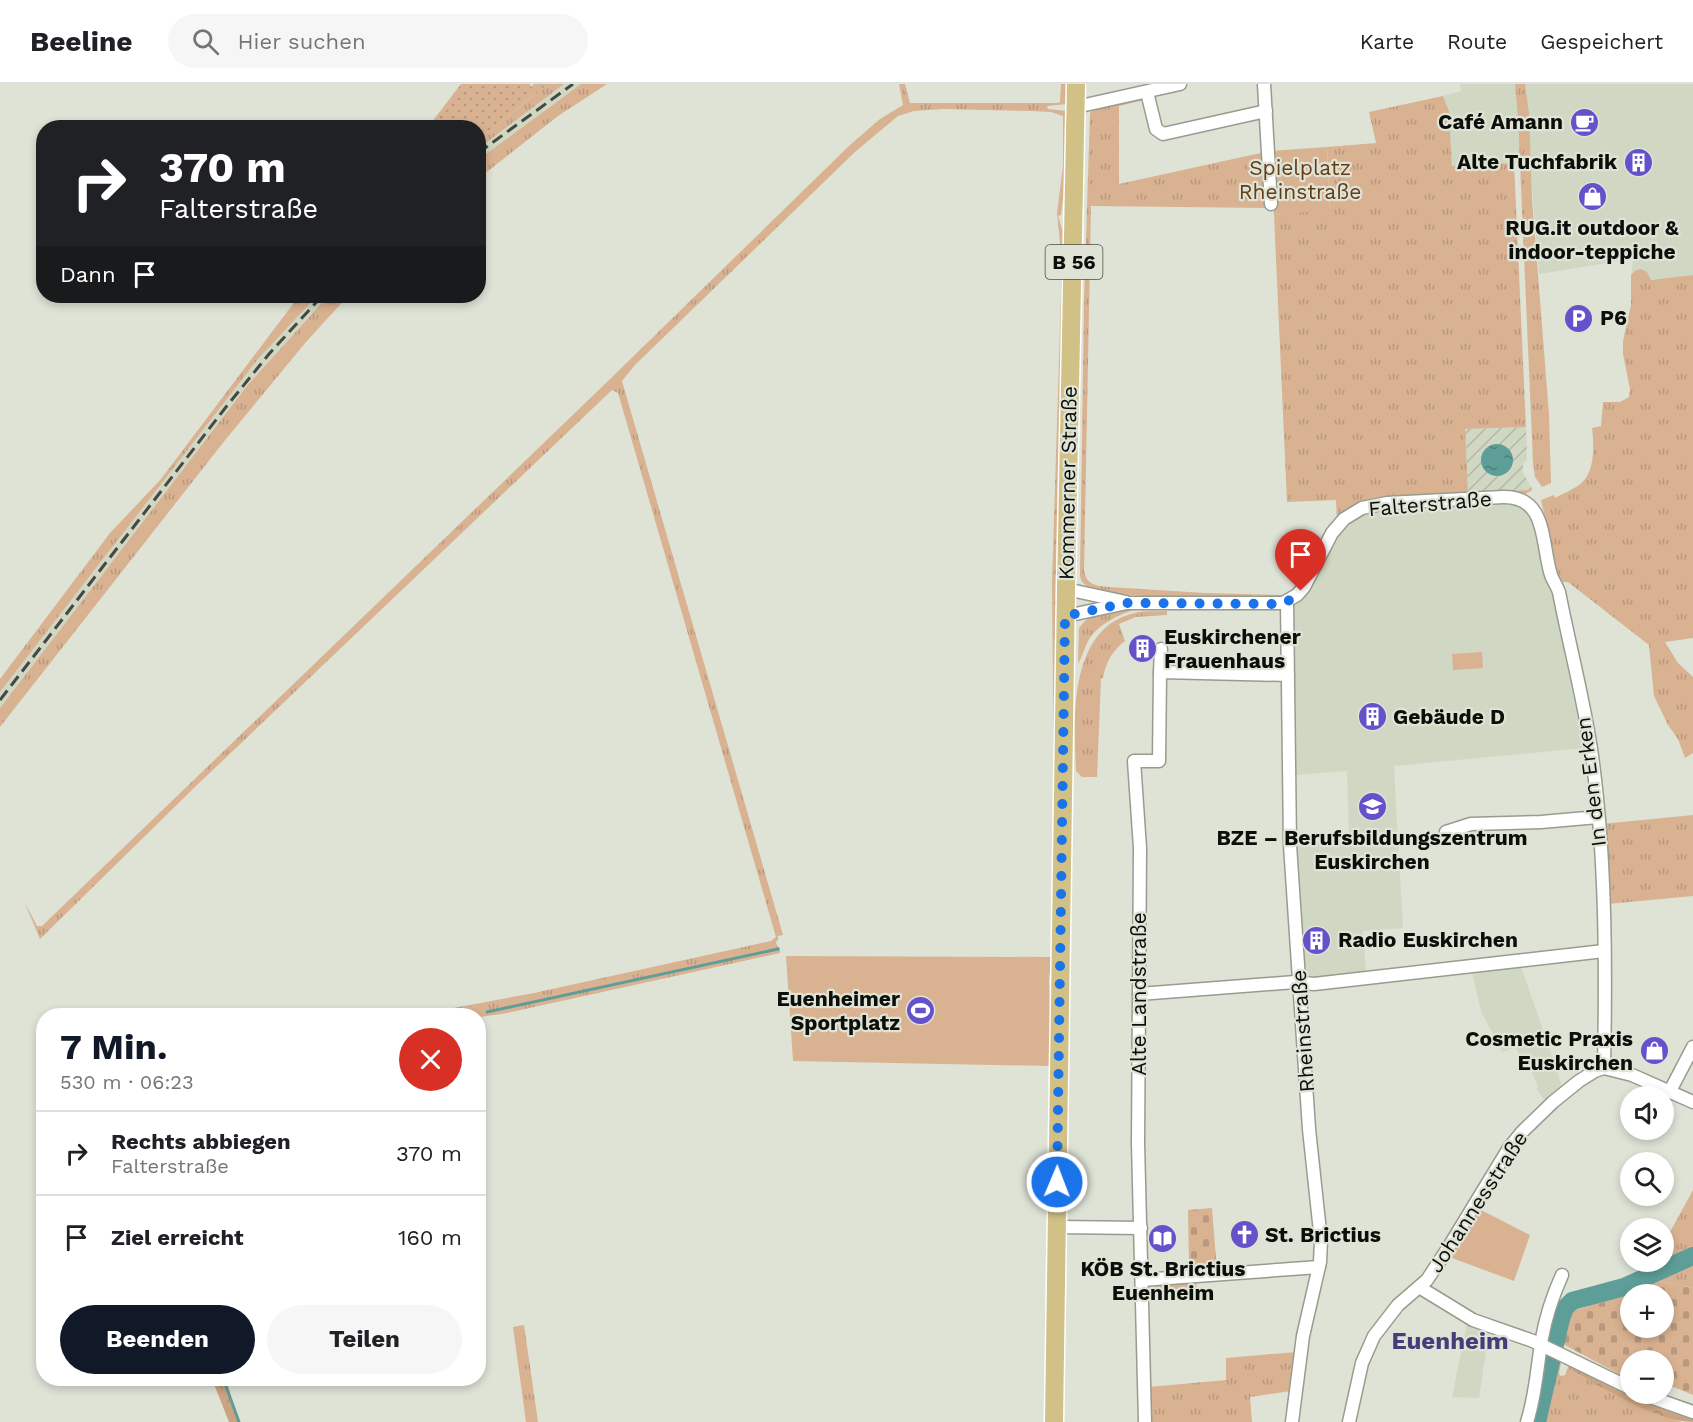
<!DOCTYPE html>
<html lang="de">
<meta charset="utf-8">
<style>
body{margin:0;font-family:"Work Sans",sans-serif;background:#f6f6f6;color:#202124;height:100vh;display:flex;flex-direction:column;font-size:22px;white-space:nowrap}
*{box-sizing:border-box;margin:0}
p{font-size:20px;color:#757577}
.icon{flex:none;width:33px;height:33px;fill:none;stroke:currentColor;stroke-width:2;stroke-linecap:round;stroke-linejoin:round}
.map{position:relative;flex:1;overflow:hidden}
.sheet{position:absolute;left:36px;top:924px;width:450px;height:378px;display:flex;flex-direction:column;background:#fff;border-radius:24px;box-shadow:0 3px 9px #0003}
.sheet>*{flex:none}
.hud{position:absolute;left:36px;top:36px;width:450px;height:183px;border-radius:24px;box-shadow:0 3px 9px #0003;background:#202124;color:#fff;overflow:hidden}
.controls{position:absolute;left:1620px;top:1002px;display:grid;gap:12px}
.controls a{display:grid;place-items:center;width:54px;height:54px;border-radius:50%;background:#fff;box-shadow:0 3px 9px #0003;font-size:30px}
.pin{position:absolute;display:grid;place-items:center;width:51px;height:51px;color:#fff;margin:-62px -26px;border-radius:50% 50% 50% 0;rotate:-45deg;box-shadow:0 0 6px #0007}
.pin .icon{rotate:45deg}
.me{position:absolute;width:66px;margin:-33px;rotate:1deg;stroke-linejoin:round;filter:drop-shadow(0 0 4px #0008)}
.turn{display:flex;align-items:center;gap:21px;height:126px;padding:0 24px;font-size:27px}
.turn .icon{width:78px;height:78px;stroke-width:2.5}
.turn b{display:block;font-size:42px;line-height:51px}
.then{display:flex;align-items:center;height:57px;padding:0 24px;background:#0003;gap:12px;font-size:22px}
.round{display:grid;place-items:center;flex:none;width:63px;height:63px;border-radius:32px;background:#f6f6f6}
.headline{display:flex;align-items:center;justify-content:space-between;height:102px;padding:0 24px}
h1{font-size:36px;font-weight:700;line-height:45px;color:#111827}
.button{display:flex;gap:12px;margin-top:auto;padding:12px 24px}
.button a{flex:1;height:69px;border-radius:36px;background:#111827;color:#fff;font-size:24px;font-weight:700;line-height:69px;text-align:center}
.button a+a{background:#f6f6f6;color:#202124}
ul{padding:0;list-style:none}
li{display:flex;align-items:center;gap:18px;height:84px;padding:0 24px;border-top:2px solid #e0e0e0}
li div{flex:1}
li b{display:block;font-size:22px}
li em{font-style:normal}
header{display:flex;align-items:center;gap:36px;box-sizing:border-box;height:84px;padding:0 30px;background:#fff;border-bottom:2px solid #e0e0e0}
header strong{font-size:28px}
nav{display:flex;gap:33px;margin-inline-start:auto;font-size:21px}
.search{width:420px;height:54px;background:#f6f6f6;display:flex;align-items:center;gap:15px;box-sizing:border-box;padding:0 21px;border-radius:33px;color:#757577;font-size:22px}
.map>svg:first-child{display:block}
</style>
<header>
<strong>Beeline</strong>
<div class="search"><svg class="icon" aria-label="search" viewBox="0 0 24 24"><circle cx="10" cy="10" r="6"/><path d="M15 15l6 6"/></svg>Hier suchen</div>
<nav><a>Karte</a><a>Route</a><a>Gespeichert</a></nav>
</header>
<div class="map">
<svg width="1693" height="1338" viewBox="0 0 1693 1338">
<defs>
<pattern id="industrial-furrows" width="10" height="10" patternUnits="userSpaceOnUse" patternTransform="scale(1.5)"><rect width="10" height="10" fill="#d0d8c4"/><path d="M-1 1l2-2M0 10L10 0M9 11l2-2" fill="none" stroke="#b1b8a7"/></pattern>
<pattern id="grass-tufts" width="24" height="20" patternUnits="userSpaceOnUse" patternTransform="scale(1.5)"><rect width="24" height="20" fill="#d9b292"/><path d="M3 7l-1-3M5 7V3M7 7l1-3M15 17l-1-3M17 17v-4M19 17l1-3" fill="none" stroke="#b9987d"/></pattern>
<pattern id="forest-crowns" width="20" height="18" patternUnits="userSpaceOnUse" patternTransform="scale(1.5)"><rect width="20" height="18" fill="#cba381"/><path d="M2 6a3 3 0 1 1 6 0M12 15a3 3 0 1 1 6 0" fill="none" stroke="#ad8b6e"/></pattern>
<pattern id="cemetery-stones" width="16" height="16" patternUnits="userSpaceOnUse" patternTransform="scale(1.5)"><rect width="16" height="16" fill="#d9b292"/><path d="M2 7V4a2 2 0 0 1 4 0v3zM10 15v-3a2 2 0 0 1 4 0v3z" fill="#b9987d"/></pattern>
<pattern id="garden-dots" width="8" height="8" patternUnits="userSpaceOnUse" patternTransform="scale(1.5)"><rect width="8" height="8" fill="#d9b292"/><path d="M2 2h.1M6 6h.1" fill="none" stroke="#b9987d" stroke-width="1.8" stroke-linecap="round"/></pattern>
<pattern id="water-ripples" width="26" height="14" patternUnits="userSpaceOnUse" patternTransform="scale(1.5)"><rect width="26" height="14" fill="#5e9e99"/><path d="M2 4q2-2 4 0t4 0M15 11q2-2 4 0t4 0" fill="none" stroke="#4c7f7b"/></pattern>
</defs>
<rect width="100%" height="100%" fill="#dee3d6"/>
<!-- built -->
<g fill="#d0d8c4">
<polygon points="564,0 581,0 479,75 479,64"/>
<polygon points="1460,0 1693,0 1693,191 1651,196 1647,188 1641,185 1636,186 1631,191 1633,175 1539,190 1530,80 1514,79 1452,82 1449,27 1443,12 1461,7"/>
<polygon points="317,212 328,212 247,302 0,624 0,608 258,275"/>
<polygon points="1508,420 1523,424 1528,428 1532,436 1545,495 1553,512 1584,664 1394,682 1403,844 1363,847 1366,888 1315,893 1308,892 1305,885 1297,760 1349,755 1347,687 1296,691 1294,522 1310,506 1341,449 1360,432 1382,426"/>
<polygon points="1521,882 1562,1002 1546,1018 1536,1004 1538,1003 1531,986 1525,988 1516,963 1502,968 1481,927 1472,888"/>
<polygon points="1467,1239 1489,1248 1479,1314 1452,1313"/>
</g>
<!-- industrial -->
<polygon fill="url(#industrial-furrows)" points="1526,343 1527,376 1523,380 1523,389 1533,406 1468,409 1465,345"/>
<!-- grass -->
<g fill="url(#grass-tufts)">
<polygon points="548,0 564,0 479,64 479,55"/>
<polygon points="581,0 607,0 558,32 479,94 479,75"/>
<polygon points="899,0 905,0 910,19 1057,19 1060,18 1061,0 1068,0 1067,20 1047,22 1048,25 1066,27 1068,28 1067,85 1061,131 1058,132 1065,154 1054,859 1051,859 1054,708 1052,499 1062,179 1057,129 1063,82 1063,32 1051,28 1030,27 943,25 914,27 898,32 856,67 635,281 622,297 783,851 778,852 778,856 776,858 777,862 780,864 780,869 502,930 479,933 478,932 416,931 534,909 771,857 776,853 625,333 618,309 612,306 196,702 40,855 24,817 37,842 42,842 606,299 850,61 880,35 903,21"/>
<polygon points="1515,0 1525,0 1529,29 1532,115 1549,330 1551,399 1542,403 1535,393 1533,378 1518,34"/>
<polygon points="1443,12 1449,27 1452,82 1514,79 1526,343 1465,345 1468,408 1533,406 1525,410 1512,408 1377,415 1359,420 1337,435 1336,416 1287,418 1274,131 1330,125 1327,63 1376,59 1369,28"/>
<path d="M1142,13L1144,16L1119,22V100L1265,68L1267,124L1091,122L1084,487C1087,501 1096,502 1109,503L1205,509L1281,511L1282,513L1252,511L1251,515L1157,513L1106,509L1088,503L1082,498L1080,492L1084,219L1090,29L1095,24Z"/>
<path d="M1641,185L1647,188L1651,196L1693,191V554L1665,558L1678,579L1693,593V669L1685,674L1678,655L1668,641L1654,612L1649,561L1568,498H1563L1558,490L1541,416L1554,411L1555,414C1562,410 1570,407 1576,403C1596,392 1594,362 1592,344L1601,342L1603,318H1620L1629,313L1630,305L1623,270V257L1631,221V191L1636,186Z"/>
<polygon points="299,212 317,212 258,275 0,608 0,595 110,449 161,395"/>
<polygon points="328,212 348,212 306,258 226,355 0,643 0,624 247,302"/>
<path d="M1137,525C1119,530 1097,541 1088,557C1084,565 1082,573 1078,580L1079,544L1084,538L1092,531L1121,526Z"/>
<path d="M1167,527V531L1136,533L1119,540L1125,557C1112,567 1106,578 1103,594H1101L1097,693H1082L1076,687C1074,636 1068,548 1131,530C1142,526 1155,528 1167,527Z"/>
<polygon points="1693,731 1693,812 1608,820 1602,740"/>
<polygon points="1693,1106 1693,1204 1654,1196 1652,1205 1592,1222 1580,1223 1568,1234 1561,1264 1548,1260 1558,1223 1565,1214 1577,1208 1617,1199 1636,1191 1652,1178 1664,1178 1664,1159"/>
<polygon points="1196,1196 1197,1206 1146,1210 1147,1201"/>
<polygon points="524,1241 538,1338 526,1338 513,1243"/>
<polygon points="1297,1268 1291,1307 1250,1313 1252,1338 1148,1338 1149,1303 1226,1296 1226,1274"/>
<polygon points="1545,1270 1559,1275 1559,1278 1561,1279 1559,1290 1561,1292 1565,1291 1568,1283 1573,1283 1572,1287 1644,1324 1682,1338 1530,1338"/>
</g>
<!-- forest -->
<g fill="url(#forest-crowns)">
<path d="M1573,1283L1661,1324L1693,1334V1338C1657,1338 1605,1304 1572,1287Z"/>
<polygon points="212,1295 226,1295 238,1338 229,1338"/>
</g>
<!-- cemetery -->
<g fill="url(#cemetery-stones)" fill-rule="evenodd">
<polygon points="1212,1124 1217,1187 1195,1189 1194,1181 1189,1181 1188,1126"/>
<path d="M1654,1196L1693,1204V1311L1664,1299V1276H1630V1296L1563,1260L1568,1234L1572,1227L1651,1205ZM1630,1210H1664V1244H1630Z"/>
</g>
<!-- park -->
<g fill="#d9b292">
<polygon points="1327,63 1330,126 1274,131 1270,67"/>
<polygon points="1482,568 1483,584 1453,586 1452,570"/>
<polygon points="786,872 1051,873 1049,897 1052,942 1050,982 793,977"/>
<polygon points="1477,1124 1530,1151 1514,1197 1452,1174"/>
</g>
<!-- garden -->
<polygon fill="url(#garden-dots)" points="461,0 530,0 531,3 534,0 548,0 479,55 478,44 428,43"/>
<!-- water -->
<circle fill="url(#water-ripples)" cx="1497" cy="376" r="16"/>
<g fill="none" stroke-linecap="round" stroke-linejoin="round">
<!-- stream -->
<g stroke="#5e9e99" stroke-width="3">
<polyline points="487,928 778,865"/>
<polyline points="472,932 475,931"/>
<polyline points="223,1294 239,1338"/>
</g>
<!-- river -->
<polyline stroke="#5e9e99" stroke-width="18" points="1537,1338 1561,1235 1565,1224 1572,1217 1624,1203 1693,1172"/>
<defs>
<g id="street">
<polyline points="1264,0 1271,120"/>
<polyline points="1147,8 1156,45 1163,50 1266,27"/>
<polyline points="1076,23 1180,0"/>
<polyline points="1066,505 1126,518"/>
<polyline points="1287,518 1290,761 1309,1045 1321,1157 1320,1178 1303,1252 1292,1338"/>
<path d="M1066,532L1127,519H1283L1297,511L1304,503L1332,449L1344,435L1362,424L1387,419L1503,413C1548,412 1541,460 1551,491C1553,497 1557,502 1559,508C1569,560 1583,612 1591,665C1606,768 1606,880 1604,984"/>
<polyline points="1160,588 1161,565"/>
<polyline points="1446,748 1471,740 1541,738 1598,733"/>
<polyline points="1139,910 1295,898 1314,900 1604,867"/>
<polyline points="1670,1007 1693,963"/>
<polyline points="1057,1143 1141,1144"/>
<polyline points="1142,1196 1319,1183"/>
<polyline points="1419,1203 1473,1236 1533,1257 1630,1304"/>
<polyline points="1642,1310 1693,1328"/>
<polyline points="1145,1338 1138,1059 1140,764 1134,677 1159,677 1160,588 1288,591"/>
<polyline points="1349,1338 1362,1279 1374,1252 1398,1221 1427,1196 1450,1161 1509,1064 1522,1048 1553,1018 1579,997 1595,987 1604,984 1632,991 1693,1018"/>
<path d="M1527,1338C1536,1310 1537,1283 1542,1254C1546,1232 1553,1211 1562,1191"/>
</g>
<polyline id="primary" points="1054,1338 1066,505 1076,0"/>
</defs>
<!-- street casing -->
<use href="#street" stroke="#979c90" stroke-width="15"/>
<!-- primary casing -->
<use href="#primary" stroke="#fff" stroke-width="21"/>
<!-- street -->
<use href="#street" stroke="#fff" stroke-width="12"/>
<!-- primary -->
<use href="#primary" stroke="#d1c186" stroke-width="18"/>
<!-- rail -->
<g stroke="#464942" stroke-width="3" stroke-dasharray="12 6" stroke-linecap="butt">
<polyline points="478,69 573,0"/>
<polyline points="0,616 226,323 269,270 322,212"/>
</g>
</g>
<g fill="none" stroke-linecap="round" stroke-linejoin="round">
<!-- route -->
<polyline stroke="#1a73e8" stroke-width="10" stroke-dasharray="0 18" points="1057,1098 1065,532 1127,519 1278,520 1287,518 1301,507"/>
</g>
<!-- icons -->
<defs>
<symbol id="cafe-disc" viewBox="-11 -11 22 22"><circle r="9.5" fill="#6552cb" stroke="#dee3d6"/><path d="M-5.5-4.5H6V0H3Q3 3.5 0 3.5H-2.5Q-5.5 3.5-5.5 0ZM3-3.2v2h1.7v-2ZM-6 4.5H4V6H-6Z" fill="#fff"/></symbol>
<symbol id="building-disc" viewBox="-11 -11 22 22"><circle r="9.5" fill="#6552cb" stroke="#dee3d6"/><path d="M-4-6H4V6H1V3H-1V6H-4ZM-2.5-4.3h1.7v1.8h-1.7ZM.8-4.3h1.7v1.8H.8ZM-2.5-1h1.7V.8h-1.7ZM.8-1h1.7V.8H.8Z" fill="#fff"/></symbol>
<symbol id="shop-disc" viewBox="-11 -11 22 22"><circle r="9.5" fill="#6552cb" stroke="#dee3d6"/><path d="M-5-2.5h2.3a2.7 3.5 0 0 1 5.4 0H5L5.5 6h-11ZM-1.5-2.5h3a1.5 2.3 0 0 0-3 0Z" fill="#fff"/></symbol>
<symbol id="parking-disc" viewBox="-11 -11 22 22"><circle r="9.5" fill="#6552cb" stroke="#dee3d6"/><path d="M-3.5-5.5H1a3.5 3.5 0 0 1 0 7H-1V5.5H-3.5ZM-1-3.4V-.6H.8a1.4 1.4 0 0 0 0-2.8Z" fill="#fff"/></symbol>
<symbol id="university-disc" viewBox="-11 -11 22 22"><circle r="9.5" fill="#6552cb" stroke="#dee3d6"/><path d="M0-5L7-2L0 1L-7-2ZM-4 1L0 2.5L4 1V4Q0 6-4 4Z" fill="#fff"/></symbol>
<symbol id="stadium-disc" viewBox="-11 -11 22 22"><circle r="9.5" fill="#6552cb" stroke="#dee3d6"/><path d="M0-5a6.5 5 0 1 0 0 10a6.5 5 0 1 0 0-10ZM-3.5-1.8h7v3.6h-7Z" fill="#fff"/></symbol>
<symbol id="church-disc" viewBox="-11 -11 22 22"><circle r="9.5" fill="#6552cb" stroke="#dee3d6"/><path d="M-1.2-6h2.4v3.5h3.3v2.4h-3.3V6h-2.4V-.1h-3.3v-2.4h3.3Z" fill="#fff"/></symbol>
<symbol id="library-disc" viewBox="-11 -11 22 22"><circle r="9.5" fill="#6552cb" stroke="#dee3d6"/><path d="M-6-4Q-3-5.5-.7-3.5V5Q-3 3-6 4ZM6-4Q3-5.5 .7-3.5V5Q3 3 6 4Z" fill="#fff"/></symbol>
</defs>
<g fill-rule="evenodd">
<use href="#cafe-disc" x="1568" y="22" width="33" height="33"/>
<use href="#building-disc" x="1622" y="62" width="33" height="33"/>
<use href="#shop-disc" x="1576" y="96" width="33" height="33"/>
<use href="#parking-disc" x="1562" y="218" width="33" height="33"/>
<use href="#building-disc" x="1126" y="548" width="33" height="33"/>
<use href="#building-disc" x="1356" y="616" width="33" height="33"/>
<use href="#university-disc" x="1356" y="706" width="33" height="33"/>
<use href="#building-disc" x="1300" y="840" width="33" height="33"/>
<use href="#stadium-disc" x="904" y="910" width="33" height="33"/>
<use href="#shop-disc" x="1638" y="950" width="33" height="33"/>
<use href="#church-disc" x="1228" y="1134" width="33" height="33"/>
<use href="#library-disc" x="1146" y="1138" width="33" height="33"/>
</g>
<g text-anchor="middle" stroke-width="4.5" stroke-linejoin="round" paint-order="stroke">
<!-- shield labels -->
<rect fill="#dee3d6" stroke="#4b4e47" stroke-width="1.5" x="1045.5" y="161" width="57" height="34" rx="4.5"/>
<g font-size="20" font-weight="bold" fill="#0c0e0a">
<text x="1074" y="185">B 56</text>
</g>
<!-- poi labels -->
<g font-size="21" font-weight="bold" fill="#0c0e0a" stroke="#dee3d6" text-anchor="start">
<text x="1563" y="45" text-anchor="end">Café Amann</text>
<text x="1617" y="85" text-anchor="end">Alte Tuchfabrik</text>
<text x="1592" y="151" text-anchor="middle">RUG.it outdoor &amp;<tspan x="1592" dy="24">indoor-teppiche</tspan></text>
<text x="1600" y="241">P6</text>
<text x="1164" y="560">Euskirchener<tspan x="1164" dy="24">Frauenhaus</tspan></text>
<text x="1393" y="640">Gebäude D</text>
<text x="1372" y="761" text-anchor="middle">BZE – Berufsbildungszentrum<tspan x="1372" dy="24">Euskirchen</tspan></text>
<text x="1338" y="863">Radio Euskirchen</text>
<text x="900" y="922" text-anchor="end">Euenheimer<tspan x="900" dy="24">Sportplatz</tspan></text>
<text x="1633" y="962" text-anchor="end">Cosmetic Praxis<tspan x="1633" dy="24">Euskirchen</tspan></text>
<text x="1265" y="1158">St. Brictius</text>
<text x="1163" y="1192" text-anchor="middle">KÖB St. Brictius<tspan x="1163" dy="24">Euenheim</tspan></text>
</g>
<!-- park labels -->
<g font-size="21" fill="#633b14" stroke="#dee3d6">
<text x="1300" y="91">Spielplatz<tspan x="1300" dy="24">Rheinstraße</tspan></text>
</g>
<!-- street labels -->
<g font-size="21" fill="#0c0e0a" stroke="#dee3d6">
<text transform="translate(1068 399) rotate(-89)" y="7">Kommerner Straße</text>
<text transform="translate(1430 420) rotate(-5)" y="7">Falterstraße</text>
<text transform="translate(1591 698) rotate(-97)" y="7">In den Erken</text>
<text transform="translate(1139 910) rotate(-90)" y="7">Alte Landstraße</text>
<text transform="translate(1303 947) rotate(-94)" y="7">Rheinstraße</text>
<text transform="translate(1478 1118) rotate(-57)" y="7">Johannesstraße</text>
</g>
<!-- quarter labels -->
<g font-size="24" font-weight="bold" fill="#433d7a" stroke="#dee3d6">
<text x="1450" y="1265">Euenheim</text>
</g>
</g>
</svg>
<div class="controls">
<a><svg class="icon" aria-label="sound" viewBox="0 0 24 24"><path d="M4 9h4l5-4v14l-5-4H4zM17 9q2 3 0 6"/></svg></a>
<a><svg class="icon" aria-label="search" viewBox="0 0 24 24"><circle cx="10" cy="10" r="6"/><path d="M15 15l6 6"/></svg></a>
<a><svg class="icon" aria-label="layers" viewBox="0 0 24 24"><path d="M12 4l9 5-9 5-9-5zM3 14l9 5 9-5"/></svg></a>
<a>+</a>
<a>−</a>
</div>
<div class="pin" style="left:1301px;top:507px;background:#d93025"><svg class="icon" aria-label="arrive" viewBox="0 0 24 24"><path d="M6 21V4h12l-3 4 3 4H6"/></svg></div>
<svg class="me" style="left:1057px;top:1098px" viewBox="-20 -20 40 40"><circle r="17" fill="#1a73e8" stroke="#fff" stroke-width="3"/><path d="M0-11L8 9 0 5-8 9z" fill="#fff"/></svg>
<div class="hud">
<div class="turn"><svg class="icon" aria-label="right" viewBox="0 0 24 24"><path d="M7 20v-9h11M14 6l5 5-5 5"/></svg><div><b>370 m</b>Falterstraße</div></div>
<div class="then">Dann<svg class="icon" aria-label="arrive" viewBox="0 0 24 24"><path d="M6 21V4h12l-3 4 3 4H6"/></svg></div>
</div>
<section class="sheet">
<div class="headline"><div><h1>7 Min.</h1><p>530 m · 06:23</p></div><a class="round" style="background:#d93025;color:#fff"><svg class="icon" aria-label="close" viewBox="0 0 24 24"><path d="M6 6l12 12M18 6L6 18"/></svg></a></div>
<ul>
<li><svg class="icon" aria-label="right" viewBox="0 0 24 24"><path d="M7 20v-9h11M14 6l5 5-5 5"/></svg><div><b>Rechts abbiegen</b><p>Falterstraße</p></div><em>370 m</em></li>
<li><svg class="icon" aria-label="arrive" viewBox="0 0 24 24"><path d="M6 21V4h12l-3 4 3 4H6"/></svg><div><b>Ziel erreicht</b></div><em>160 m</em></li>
</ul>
<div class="button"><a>Beenden</a><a>Teilen</a></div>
</section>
</div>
